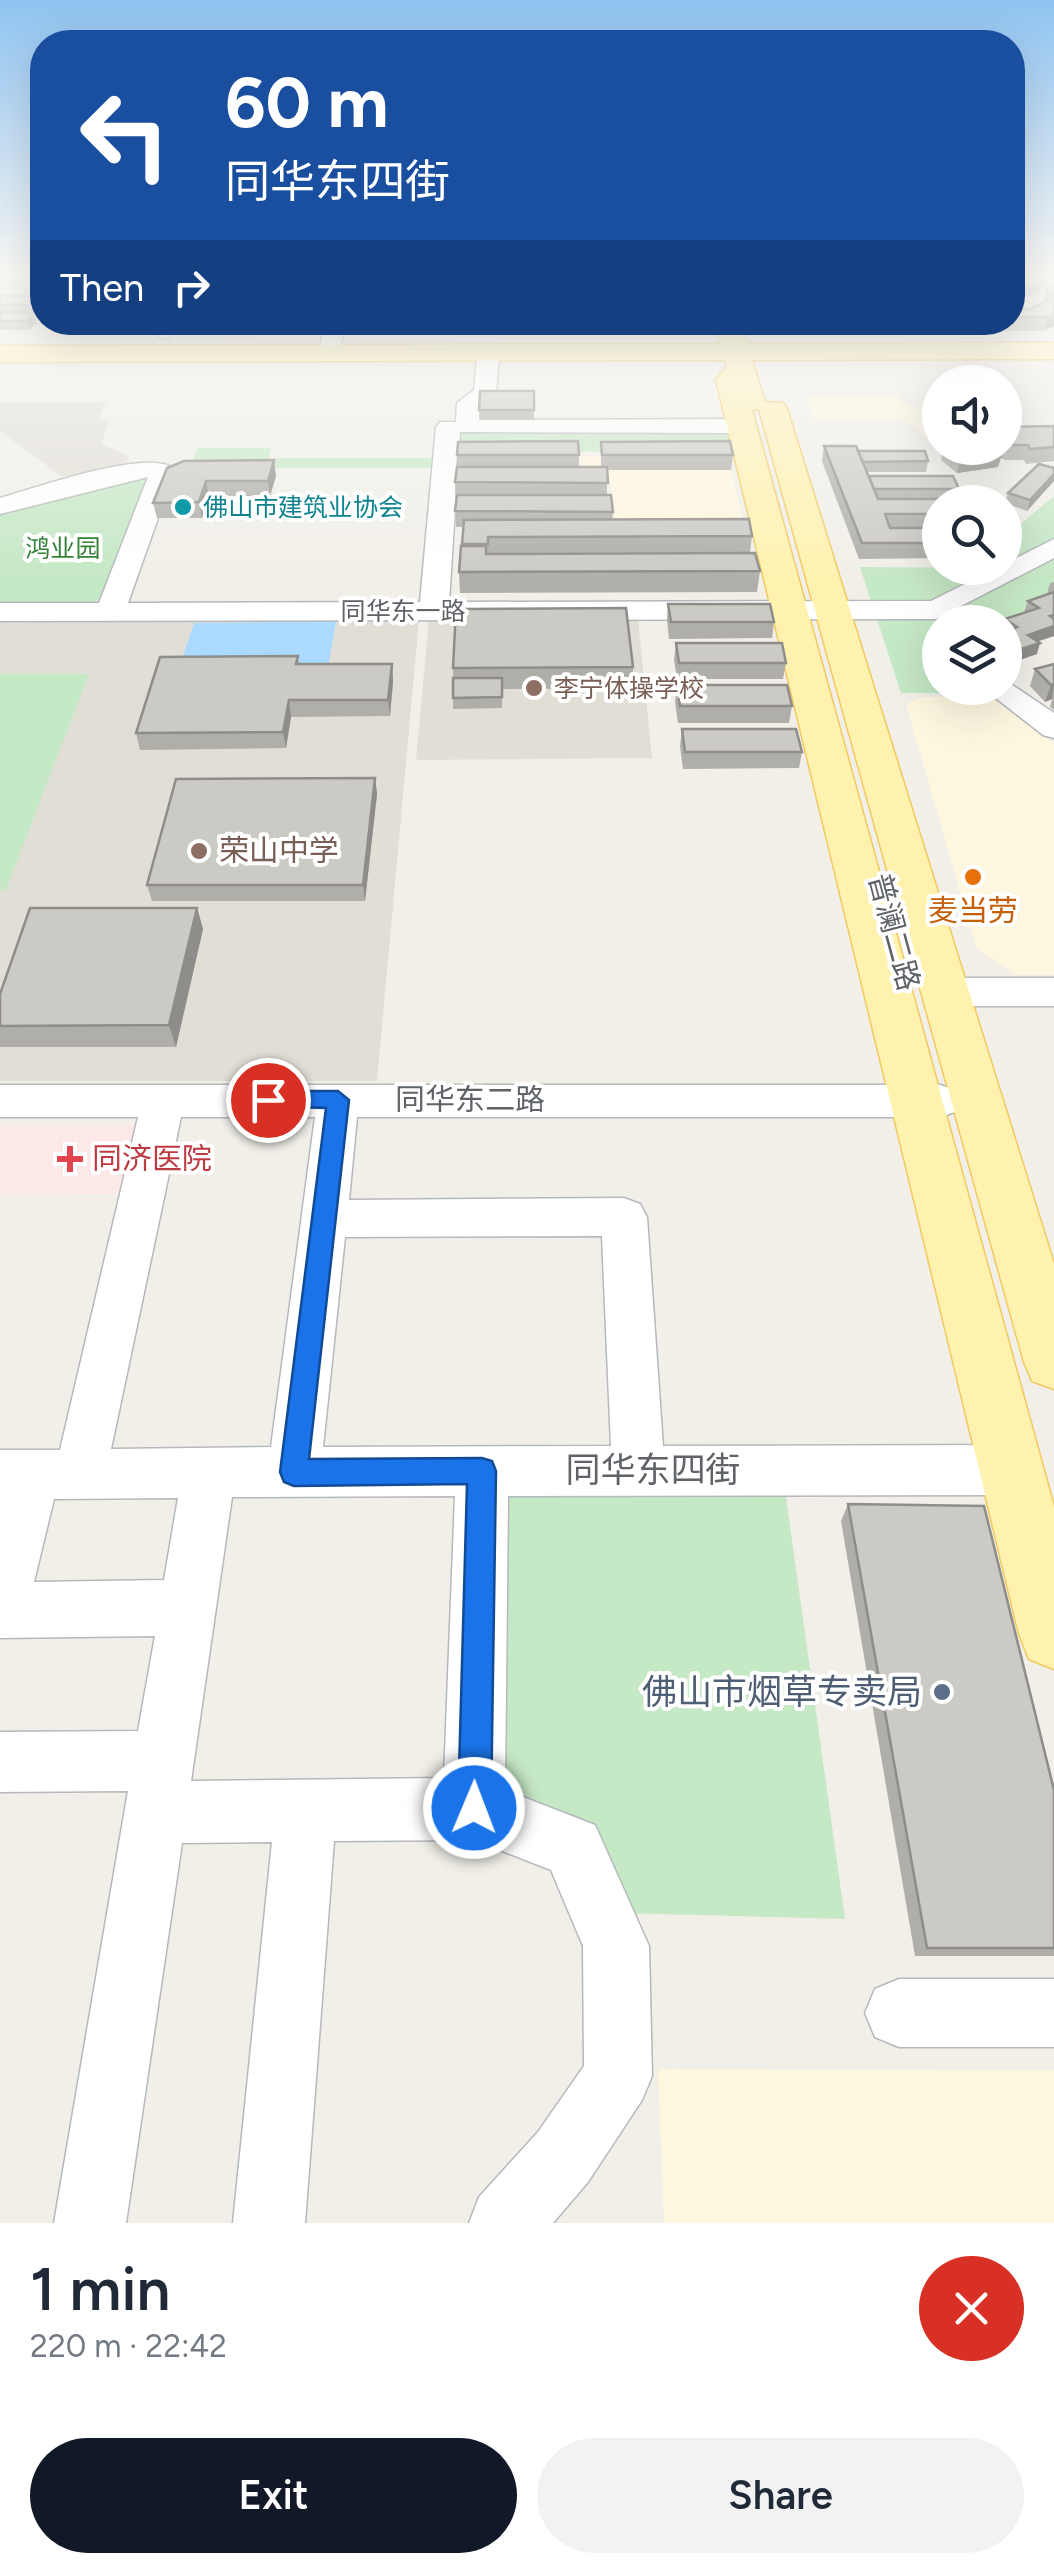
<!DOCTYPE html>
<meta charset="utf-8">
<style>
body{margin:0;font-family:Figtree,"Noto Sans SC",sans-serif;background:#f2f2f3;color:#1f2937;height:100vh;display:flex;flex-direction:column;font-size:38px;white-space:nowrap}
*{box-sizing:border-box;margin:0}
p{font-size:32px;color:#747a83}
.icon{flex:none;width:55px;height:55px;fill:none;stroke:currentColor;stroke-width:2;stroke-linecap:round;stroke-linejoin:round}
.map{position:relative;height:2223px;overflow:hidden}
.panel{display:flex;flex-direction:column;background:#fff;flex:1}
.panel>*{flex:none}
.guide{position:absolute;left:30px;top:30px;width:995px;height:305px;border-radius:40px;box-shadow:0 10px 40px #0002;background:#1a4fa0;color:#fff;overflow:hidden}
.buttons{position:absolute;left:922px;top:365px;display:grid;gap:20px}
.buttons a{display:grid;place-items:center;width:100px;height:100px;border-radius:50%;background:#fff;box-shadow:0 10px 40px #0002;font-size:50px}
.pin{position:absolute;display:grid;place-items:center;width:85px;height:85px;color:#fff;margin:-42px;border:5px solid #fff;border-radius:50%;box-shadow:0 2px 10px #0007}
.me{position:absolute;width:110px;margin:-55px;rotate:1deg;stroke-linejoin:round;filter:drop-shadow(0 0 8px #0008)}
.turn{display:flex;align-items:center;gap:35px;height:210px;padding:0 30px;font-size:45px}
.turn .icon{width:130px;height:130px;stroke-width:2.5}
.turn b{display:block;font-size:70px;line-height:85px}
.then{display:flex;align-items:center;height:95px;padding:0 30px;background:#0003;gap:20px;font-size:38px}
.round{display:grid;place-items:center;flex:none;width:105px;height:105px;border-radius:52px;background:#f2f2f3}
.head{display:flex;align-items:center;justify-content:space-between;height:170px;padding:0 30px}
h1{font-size:60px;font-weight:600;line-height:75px}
.primary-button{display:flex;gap:20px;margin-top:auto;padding:20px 30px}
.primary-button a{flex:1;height:115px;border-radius:60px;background:#111827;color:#fff;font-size:40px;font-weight:600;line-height:115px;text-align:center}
.primary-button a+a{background:#f2f2f3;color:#1f2937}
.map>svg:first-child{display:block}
</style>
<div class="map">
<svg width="1054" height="2223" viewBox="0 0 1054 2223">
<rect width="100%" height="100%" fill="#f1efe8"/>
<!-- commercial -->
<g fill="#fef7e0">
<polygon points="50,323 158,323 153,332 45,332"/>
<polygon points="806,397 900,397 904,404 935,411 940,436 922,436 916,427 901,420 814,420"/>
<polygon points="727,455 747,536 617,537 610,482 582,482 579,456"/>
<polygon points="989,696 1054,744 1054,975 1014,975 976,947 906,704 923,697"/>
<polygon points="658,2069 1054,2070 1054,2223 664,2223"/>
</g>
<!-- education -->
<g fill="#e1ded6">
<polygon points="0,402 106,402 98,420 110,421 101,444 129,456 125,468 99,476 61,476 0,431"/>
<polygon points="429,619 638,619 652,758 416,760"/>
<polygon points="419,620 377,1081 0,1081 0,621"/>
</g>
<!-- medical -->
<polygon fill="#fce8e6" points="0,1125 148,1125 133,1194 0,1195"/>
<!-- green -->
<g fill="#c5e8c5">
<rect x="0" y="271" width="42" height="30"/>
<polygon points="453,429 733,429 739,451 451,452"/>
<polygon points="197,448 271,448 266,469 190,469"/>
<polygon points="276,458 441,458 440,468 273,468"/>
<polygon points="152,474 104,598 93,602 0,602 0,508"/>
<polygon points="1054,496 1054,589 1005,628 1005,622 940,622 940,688 990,688 997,693 901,693 860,567 1005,568 1005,537"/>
<polygon points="0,674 89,674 6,890 0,890"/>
<polygon points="784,1483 845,1919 620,1913 598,1830 491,1788 499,1488"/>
</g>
<!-- water -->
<polygon fill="#aadaff" points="336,622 328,667 179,668 194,623"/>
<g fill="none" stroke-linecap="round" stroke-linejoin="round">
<defs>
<g id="minor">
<polygon points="0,312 42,312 42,322 49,322 0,324"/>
<polygon points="156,322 177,322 170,337 163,339 152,333"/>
<polygon points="326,322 347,322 339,350 323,350 320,345"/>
<path d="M488,351L499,358L496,393L480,406L479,420L742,419L754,426L742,433L460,432L449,602L931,601L1054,539V558L936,619L0,621V603H99L148,477L0,514V498C32,489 154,446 175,470L128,603L420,602L436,427L440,422H456L457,403L474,390L477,358Z"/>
<polygon points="1005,680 1054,713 1054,738 1043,735 983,688 1005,688"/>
<polygon points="945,978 1054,978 1054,1006 945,1006 931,1002 925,992 931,982"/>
<path d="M0,1085H940L955,1090L961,1101L955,1112L940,1117H357L349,1200L624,1198L640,1204L647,1217L663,1446L1012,1445L1031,1453L1038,1470L1031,1487L1012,1495L508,1496L505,1790L595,1825L649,1946L652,2076L642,2100L588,2182L553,2223H469L479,2197L538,2132L584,2066L583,1946L551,1870L474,1840L334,1841L305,2223H233L272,1842L182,1843L126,2223H54L128,1791L0,1792V1732L138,1731L155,1636L0,1638V1450H60L138,1117H0ZM181,1117H315L271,1447L111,1449ZM602,1236L611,1446L323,1447L345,1237ZM455,1496L444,1778L191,1781L232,1497ZM178,1498L164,1580L34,1582L54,1499Z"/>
<polygon points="899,1979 1054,1979 1054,2047 899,2047 875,2037 865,2013 875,1989"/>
</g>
<polygon id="major" points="714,322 740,322 747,344 1054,343 1054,359 752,360 765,402 783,403 787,409 1054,1264 1054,1389 1032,1381 1024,1362 759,409 752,410 1054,1507 1054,1669 1029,1659 1019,1634 716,380 727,367 725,360 0,362 0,346 720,344"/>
</defs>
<!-- minor casing -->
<use href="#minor" stroke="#b5b8bc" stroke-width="3"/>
<!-- major casing -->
<use href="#major" stroke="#f2c960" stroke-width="3"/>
<!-- minor -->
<use href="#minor" fill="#fff" fill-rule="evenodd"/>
<!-- major -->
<use href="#major" fill="#fff2af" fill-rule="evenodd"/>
</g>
<!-- wall -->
<g fill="#afaea9">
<polygon points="1012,271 1035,271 1034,276 1041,285 1038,294 1013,297 1012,306"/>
<polygon points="1046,288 1054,288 1054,326 1044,331 977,331 973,323 1012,322 1012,306 1019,306 1018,309 1030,309 1043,303"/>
<polygon points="0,296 42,296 40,314 34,314 36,321 30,330 0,330"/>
<polygon points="182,322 286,322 284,330 184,330"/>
<polygon points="419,322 418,333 363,334 362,323 353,323"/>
<polygon points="420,322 448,322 448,327 421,327"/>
<polygon points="448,322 504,323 504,333 449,333"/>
<polygon points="625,322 624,332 549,332 549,323"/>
<polygon points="637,322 692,322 692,327 679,327 678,334 638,334"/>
<polygon points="765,322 869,322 868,332 781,332 779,327 767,327"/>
<polygon points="878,322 967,322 965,332 882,332"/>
<polygon points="534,391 534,420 480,420 479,410"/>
<polygon points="1054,426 1054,461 1026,464 1024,460 1004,460 993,448 1005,448 1005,427"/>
<polygon points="601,442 733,455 731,470 607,470 607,495 613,512 612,520 752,536 750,553 760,571 757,592 460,593 459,572 464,527 456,527 455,482 457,455 579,455 579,467 601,467"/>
<polygon points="824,446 928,461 926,472 867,472 869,476 959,489 956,499 940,502 940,558 859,559 822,461"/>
<polygon points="943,449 1001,457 998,467 957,473 941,460"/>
<polygon points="167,468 276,476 270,496 209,496 202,518 157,518 153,503"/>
<polygon points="1054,468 1027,511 1005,503 1008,493"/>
<polygon points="1054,582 1054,636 1038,641 1037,654 1005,665 1005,619 1026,613 1024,612 1028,601 1047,594 1050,583"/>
<polygon points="668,604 774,622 772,638 669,639 667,620"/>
<polygon points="676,643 786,663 783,679 677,679 674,660"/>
<polygon points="298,656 299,664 392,664 393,681 390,716 291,717 286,748 140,750 136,733"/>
<polygon points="1054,664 1054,710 1050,707 1052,699 1045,702 1030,686 1035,669"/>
<polygon points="633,667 632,688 502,689 502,708 453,709 453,668"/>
<polygon points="677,685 792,706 789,723 678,723 675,702"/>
<polygon points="682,729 802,752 799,768 683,769 680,746"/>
<polygon points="375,778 377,794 365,901 152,901 147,885"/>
<polygon points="197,908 203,929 176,1047 0,1047 0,994"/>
<polygon points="848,1504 1054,1790 1054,1956 915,1956 841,1521"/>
</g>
<!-- shaded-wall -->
<g fill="#8f8d8a">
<polygon points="1041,285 1038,294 1012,297 1012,288"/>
<polygon points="42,298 42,311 40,314 38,305"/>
<polygon points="33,312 36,321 30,330 28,321"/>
<polygon points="1054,314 1054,326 1044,331 1048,317"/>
<polygon points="1001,457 998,467 957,473 959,463"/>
<polygon points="274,460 276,476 270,496 268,481"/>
<polygon points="1054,474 1054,481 1027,511 1030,500"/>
<polygon points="206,481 209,496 202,518 199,502"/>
<polygon points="1054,626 1054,636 1024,646 1028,635"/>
<polygon points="1040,643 1037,654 1005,665 1006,655"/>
<polygon points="392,664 393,681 390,716 388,700"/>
<polygon points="1054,684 1052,699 1045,702 1051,685"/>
<polygon points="289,700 291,717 286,748 283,732"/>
<polygon points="375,778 377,794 365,901 363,885"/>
<polygon points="197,908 203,929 176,1047 169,1025"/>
</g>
<!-- building -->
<g fill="#cccac5" stroke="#8f8d8a" stroke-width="2.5">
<polygon points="1014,275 1034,275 1041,285 1012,288 1012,279 1017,279"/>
<polygon points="1046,288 1054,288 1054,296 1052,296"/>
<polygon points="0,296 42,296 42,298 38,305 0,305"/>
<polygon points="1012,296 1013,296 1019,306 1012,306"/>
<polygon points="1053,298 1054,298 1054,314 1048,317 1012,317 1012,309 1030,309"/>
<polygon points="0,312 33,312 28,321 0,321"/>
<polygon points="363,322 418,322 417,324 362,324"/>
<polygon points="504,322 504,323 448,323 448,322"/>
<polygon points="638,322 679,322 679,325 639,325"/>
<polygon points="480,391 534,391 534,410 479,410"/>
<polygon points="1054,426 1054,447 1030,449 1028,445 1008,445 1005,441 1005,427"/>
<polygon points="578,441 579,455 457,455 458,442"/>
<polygon points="730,441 733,455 602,455 601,442"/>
<polygon points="824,446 856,446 878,499 999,499 1000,502 940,502 940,514 885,514 890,528 940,528 940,543 862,543"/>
<polygon points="956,448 990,448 1001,457 959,463 943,449"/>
<polygon points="858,451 925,451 928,461 863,462"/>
<polygon points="274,460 268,481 206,481 199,502 153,503 167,468 184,461"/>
<polygon points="1039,464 1054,468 1054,474 1030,500 1008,493"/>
<polygon points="457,467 607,467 608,483 455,482"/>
<polygon points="869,476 953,476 959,489 874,489"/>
<polygon points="457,495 611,495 613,512 455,511"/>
<polygon points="749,519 752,536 488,537 488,544 462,544 464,520"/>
<polygon points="461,546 486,546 486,554 755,553 760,571 459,572"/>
<polygon points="1054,592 1054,615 1050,616 1054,619 1054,626 1028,635 1040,643 1005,654 1005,632 1017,627 1005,619 1039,608 1028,601"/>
<polygon points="668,604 770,604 774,622 671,622"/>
<polygon points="626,608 633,667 453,668 456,609"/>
<polygon points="676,643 782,643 786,663 679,663"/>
<polygon points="298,656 296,664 392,664 388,700 289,700 283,732 136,733 160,657"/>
<polygon points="1054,664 1054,684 1051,685 1035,669"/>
<polygon points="453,678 502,678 502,697 453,698"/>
<polygon points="677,685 787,685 792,706 680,706"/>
<polygon points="682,729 796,729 802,752 685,752"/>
<polygon points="375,778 363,885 147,885 176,779"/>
<polygon points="30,908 197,908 169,1025 0,1026 0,994"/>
<polygon points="848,1504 984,1506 1054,1790 1054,1948 927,1948"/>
</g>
<!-- sky -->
<linearGradient id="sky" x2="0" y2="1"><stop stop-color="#8fc3f1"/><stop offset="0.47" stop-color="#f9f8f5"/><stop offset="1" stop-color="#f9f8f5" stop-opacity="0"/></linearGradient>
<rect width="1054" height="582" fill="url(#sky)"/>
<!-- route -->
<polygon fill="#1a73e8" stroke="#114b97" stroke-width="2.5" points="268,1091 338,1091 349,1100 309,1459 482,1458 492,1461 496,1471 491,1808 486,1820 474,1825 463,1820 458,1808 467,1484 294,1486 284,1482 280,1472 326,1108 260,1106 260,1094"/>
<!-- markers -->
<circle fill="#0f9aa8" stroke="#fff" stroke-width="4" cx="183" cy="507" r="10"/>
<g fill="#8d6e63" stroke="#fff" stroke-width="4">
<circle cx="534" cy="688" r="10"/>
<circle cx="199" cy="851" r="10"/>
</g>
<circle fill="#e8710a" stroke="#fff" stroke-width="4" cx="973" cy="877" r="10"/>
<path fill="#e0444e" stroke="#fff" stroke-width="4" d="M65 1144h10v10h10v10h-10v10h-10v-10h-10v-10h10z"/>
<circle fill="#5c6f8a" stroke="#fff" stroke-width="4" cx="942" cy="1692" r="10"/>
<g text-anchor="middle" stroke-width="8" stroke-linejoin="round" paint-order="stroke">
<!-- far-culture labels -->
<g font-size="25" fill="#0d838f" stroke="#fff" text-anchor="start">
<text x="203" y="516">佛山市建筑业协会</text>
</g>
<!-- far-park labels -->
<g font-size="25" fill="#348238" stroke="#fff">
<text x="63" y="557">鸿业园</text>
</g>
<!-- far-street labels -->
<g font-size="25" fill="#5f6368" stroke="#fff">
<text x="403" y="620">同华东一路</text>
</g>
<!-- far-education labels -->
<g font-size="25" fill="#785e54" stroke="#fff" text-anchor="start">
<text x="554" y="697">李宁体操学校</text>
</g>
<!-- education labels -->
<g font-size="30" fill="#785e54" stroke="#fff" text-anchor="start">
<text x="219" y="861">荣山中学</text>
</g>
<!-- food labels -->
<g font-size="30" fill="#c56008" stroke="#fff">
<text x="973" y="921">麦当劳</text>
</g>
<!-- street labels -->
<g font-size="30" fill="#5f6368" stroke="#fff">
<text transform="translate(894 932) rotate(75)" y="10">普澜二路</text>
<text x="470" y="1110">同华东二路</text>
</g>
<!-- health labels -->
<g font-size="30" fill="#be3a42" stroke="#fff" text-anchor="start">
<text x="92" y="1169">同济医院</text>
</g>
<!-- near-street labels -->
<g font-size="35" fill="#5f6368" stroke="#fff">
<text x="653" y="1482">同华东四街</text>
</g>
<!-- near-service labels -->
<g font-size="35" fill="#4e5e75" stroke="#fff" text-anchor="end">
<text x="922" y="1704">佛山市烟草专卖局</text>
</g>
</g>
</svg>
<div class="buttons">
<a><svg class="icon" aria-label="sound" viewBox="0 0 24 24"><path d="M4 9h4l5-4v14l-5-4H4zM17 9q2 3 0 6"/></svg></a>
<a><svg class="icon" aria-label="search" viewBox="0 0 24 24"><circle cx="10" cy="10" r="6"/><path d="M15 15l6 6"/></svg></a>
<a><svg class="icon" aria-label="layers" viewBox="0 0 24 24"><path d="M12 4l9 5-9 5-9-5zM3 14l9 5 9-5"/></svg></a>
</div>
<div class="pin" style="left:268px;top:1100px;background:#d93025"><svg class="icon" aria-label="arrive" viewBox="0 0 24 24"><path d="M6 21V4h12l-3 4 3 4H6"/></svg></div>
<svg class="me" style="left:474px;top:1808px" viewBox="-20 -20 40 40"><circle r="17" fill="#1a73e8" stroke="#fff" stroke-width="3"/><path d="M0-11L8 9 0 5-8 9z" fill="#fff"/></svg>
<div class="guide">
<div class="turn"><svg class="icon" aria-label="left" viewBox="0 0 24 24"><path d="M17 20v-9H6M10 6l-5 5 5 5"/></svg><div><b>60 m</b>同华东四街</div></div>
<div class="then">Then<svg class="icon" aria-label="right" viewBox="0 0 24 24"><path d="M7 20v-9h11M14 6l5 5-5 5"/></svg></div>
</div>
</div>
<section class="panel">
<div class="head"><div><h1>1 min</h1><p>220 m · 22:42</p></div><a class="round" style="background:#d93025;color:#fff"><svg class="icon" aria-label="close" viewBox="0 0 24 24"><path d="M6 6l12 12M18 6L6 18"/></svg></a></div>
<div class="primary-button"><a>Exit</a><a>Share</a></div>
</section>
